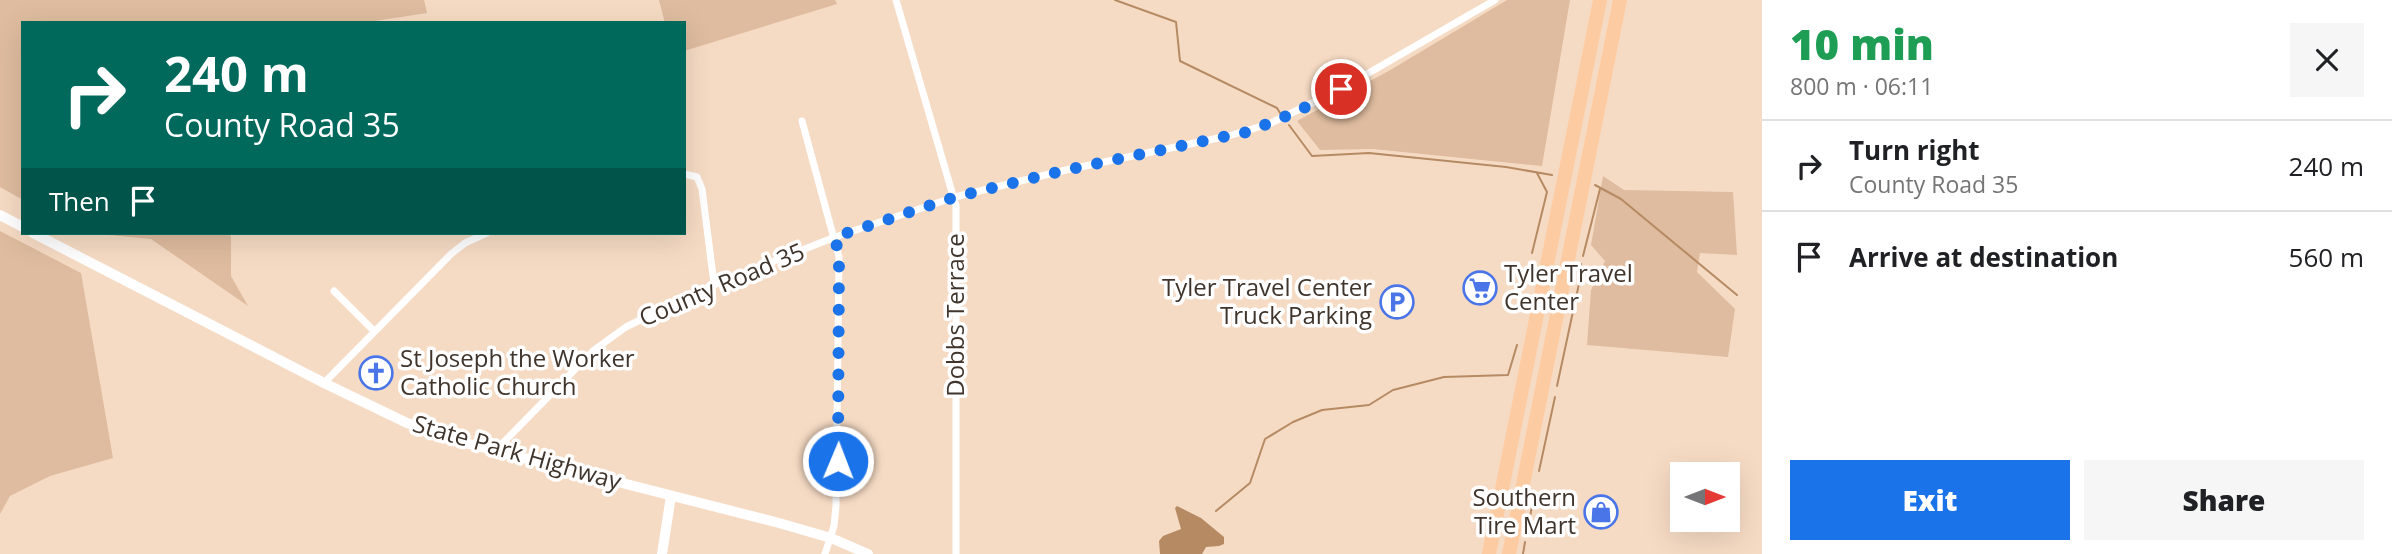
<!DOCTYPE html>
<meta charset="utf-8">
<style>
body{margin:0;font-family:"Open Sans",sans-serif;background:#f6f6f6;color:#202124;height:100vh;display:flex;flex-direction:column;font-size:26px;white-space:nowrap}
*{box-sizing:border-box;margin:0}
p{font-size:23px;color:#757577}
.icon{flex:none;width:38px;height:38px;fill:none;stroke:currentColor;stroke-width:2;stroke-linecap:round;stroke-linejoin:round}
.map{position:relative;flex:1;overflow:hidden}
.details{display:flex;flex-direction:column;background:#fff;width:630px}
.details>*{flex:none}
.banner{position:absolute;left:21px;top:21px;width:665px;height:214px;border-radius:0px;box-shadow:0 7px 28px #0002;background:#00695c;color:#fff;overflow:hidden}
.needle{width:46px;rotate:90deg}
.controls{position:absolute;left:1670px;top:462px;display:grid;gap:14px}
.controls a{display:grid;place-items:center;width:70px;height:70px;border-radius:0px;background:#fff;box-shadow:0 7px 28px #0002;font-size:35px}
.pin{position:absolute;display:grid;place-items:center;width:60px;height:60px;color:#fff;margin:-30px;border:4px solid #fff;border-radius:50%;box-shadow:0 2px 7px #0007}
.me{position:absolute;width:77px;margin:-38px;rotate:1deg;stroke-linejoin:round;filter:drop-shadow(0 0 5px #0008)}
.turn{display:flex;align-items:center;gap:24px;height:147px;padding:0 28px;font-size:32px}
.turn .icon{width:91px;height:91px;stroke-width:2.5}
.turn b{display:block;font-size:49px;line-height:60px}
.then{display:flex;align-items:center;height:66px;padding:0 28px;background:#0003;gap:14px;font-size:26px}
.round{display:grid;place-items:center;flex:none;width:74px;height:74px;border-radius:0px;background:#f6f6f6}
.head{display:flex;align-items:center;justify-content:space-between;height:119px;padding:0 28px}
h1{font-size:42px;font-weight:800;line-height:52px;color:#1e9e55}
.action{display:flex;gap:14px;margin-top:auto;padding:14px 28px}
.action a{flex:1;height:80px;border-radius:0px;background:#1a73e8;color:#fff;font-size:28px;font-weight:800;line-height:80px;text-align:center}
.action a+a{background:#f6f6f6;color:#202124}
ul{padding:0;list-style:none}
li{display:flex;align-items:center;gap:21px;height:91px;padding:0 28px;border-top:2px solid #e0e0e0}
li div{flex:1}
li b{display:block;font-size:26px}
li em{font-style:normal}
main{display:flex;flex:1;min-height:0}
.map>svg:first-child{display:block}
</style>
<main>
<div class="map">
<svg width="1762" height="554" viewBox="0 0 1762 554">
<rect width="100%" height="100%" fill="#f6dbc4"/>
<!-- green -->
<g fill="#dfbc9f">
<polygon points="0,0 424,0 427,13 362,23 23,23 23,200 0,187"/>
<polygon points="659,0 835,0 837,4 684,51 684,23 665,23"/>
<polygon points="1507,0 1570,0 1542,166 1373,149 1320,150 1297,121 1392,69"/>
<polygon points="1603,176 1624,190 1733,192 1737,255 1700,253 1697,272 1735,309 1728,357 1587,345 1591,290 1605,261 1591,245"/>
<polygon points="0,231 81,273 113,458 50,476 10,496 0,514"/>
<polygon points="88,233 227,233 231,236 231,276 248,306 151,239"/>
</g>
<!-- water -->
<polygon fill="#b68a63" points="1177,506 1201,518 1224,537 1224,544 1219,546 1206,547 1202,554 1160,554 1159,541 1163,536 1181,529 1175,508"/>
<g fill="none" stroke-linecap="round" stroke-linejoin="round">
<!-- stream -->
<g stroke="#b68a63" stroke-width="2">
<polyline points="1115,0 1176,22 1180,61 1277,108 1280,113"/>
<polyline points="1289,125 1312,156 1369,153 1506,167 1552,175"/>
<polyline points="1595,185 1621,199 1737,295"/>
<polyline points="1532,253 1547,192 1537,173"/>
<polyline points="1583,256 1600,189"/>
<polyline points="1557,386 1580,279 1581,264"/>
<polyline points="1539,471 1555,397"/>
<polyline points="1216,511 1250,483 1265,439 1293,422 1322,410 1369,405 1393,390 1444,377 1508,375 1517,345"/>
<polyline points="1527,533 1534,495"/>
<polyline points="1523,554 1525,542"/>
</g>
<!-- street -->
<g stroke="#fff" stroke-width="7">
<polyline points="896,0 956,206 956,554"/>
<polyline points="802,121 839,257 836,506 834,526 825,554"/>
<polyline points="684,174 697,177 702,189 714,284"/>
<polyline points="334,291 374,331"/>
<polyline points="324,383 451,254 465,243 487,233"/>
<polyline points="496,450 594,350 626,327 696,292 835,237 955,197 1066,170 1228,136 1269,124 1341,89 1495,0"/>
</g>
<!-- secondary -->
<g stroke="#fff" stroke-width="10">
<polyline points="0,215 23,227"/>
<polyline points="33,233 324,383 407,423 465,443 779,523 831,538 868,554"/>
<polyline points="662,554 671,496"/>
</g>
<!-- highway -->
<g stroke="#fdcba2" stroke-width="14">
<polyline points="1489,554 1600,0"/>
<polyline points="1509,554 1620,0"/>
</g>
</g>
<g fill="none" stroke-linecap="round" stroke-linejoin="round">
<!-- route -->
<polyline stroke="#1a73e8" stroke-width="12" stroke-dasharray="0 21.6" points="838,461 839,257 835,237 955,197 1066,170 1247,132 1294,113 1341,89"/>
</g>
<!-- icons -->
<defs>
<symbol id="supermarket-ring" viewBox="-11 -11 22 22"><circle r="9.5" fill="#fff" stroke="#4975e8" stroke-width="1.5"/><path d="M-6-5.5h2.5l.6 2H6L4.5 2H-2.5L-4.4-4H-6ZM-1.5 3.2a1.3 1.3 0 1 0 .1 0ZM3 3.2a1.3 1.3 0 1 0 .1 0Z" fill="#4975e8"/></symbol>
<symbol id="parking-ring" viewBox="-11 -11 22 22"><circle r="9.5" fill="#fff" stroke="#4975e8" stroke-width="1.5"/><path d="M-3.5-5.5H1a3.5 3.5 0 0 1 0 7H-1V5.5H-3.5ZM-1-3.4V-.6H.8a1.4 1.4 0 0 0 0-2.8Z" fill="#4975e8"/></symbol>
<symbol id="church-ring" viewBox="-11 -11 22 22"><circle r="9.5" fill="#fff" stroke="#4975e8" stroke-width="1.5"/><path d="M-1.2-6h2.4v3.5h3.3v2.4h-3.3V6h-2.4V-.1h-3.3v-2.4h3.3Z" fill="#4975e8"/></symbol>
<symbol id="shop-ring" viewBox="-11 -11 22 22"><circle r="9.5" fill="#fff" stroke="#4975e8" stroke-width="1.5"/><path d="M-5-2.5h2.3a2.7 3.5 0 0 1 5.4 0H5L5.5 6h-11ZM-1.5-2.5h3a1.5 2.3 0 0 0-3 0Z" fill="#4975e8"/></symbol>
</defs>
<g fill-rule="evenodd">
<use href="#supermarket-ring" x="1461" y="269" width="38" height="38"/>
<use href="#parking-ring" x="1378" y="283" width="38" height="38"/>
<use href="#church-ring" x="357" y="354" width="38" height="38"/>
<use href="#shop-ring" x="1582" y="493" width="38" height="38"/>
</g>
<g text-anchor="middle" stroke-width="7" stroke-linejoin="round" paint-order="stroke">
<!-- poi labels -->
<g font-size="24" fill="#40352c" stroke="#fff" text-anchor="start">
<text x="1504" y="282">Tyler Travel<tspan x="1504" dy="28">Center</tspan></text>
<text x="1372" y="296" text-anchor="end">Tyler Travel Center<tspan x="1372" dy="28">Truck Parking</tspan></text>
<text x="400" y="367">St Joseph the Worker<tspan x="400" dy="28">Catholic Church</tspan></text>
<text x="1576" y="506" text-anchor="end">Southern<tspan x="1576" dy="28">Tire Mart</tspan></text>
</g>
<!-- street labels -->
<g font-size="24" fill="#40352c" stroke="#fff">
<text transform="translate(722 285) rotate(-23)" y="8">County Road 35</text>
<text transform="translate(956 315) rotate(-90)" y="8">Dobbs Terrace</text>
<text transform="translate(517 453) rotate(16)" y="8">State Park Highway</text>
</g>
</g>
</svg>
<div class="controls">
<a><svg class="needle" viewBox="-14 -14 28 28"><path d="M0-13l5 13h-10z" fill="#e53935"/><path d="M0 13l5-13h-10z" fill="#757577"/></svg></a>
</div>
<div class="pin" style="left:1341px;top:89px;background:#d93025"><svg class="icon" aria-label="arrive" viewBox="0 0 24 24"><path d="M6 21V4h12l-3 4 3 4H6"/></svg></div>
<svg class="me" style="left:838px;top:461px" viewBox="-20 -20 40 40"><circle r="17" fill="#1a73e8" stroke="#fff" stroke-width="3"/><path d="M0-11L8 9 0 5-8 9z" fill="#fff"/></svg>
<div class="banner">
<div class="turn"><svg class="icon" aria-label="right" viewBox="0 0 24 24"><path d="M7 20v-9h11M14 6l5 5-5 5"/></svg><div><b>240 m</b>County Road 35</div></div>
<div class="then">Then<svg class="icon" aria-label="arrive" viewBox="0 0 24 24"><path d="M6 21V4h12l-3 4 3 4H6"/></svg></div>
</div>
</div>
<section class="details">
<div class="head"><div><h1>10 min</h1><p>800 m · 06:11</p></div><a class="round"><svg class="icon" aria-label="close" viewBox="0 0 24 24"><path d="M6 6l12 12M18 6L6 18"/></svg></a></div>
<ul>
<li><svg class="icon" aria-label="right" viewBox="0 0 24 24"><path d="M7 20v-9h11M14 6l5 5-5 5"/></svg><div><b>Turn right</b><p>County Road 35</p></div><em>240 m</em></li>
<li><svg class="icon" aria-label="arrive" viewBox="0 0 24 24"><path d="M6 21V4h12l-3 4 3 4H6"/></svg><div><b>Arrive at destination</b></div><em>560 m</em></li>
</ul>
<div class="action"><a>Exit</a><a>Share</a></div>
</section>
</main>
